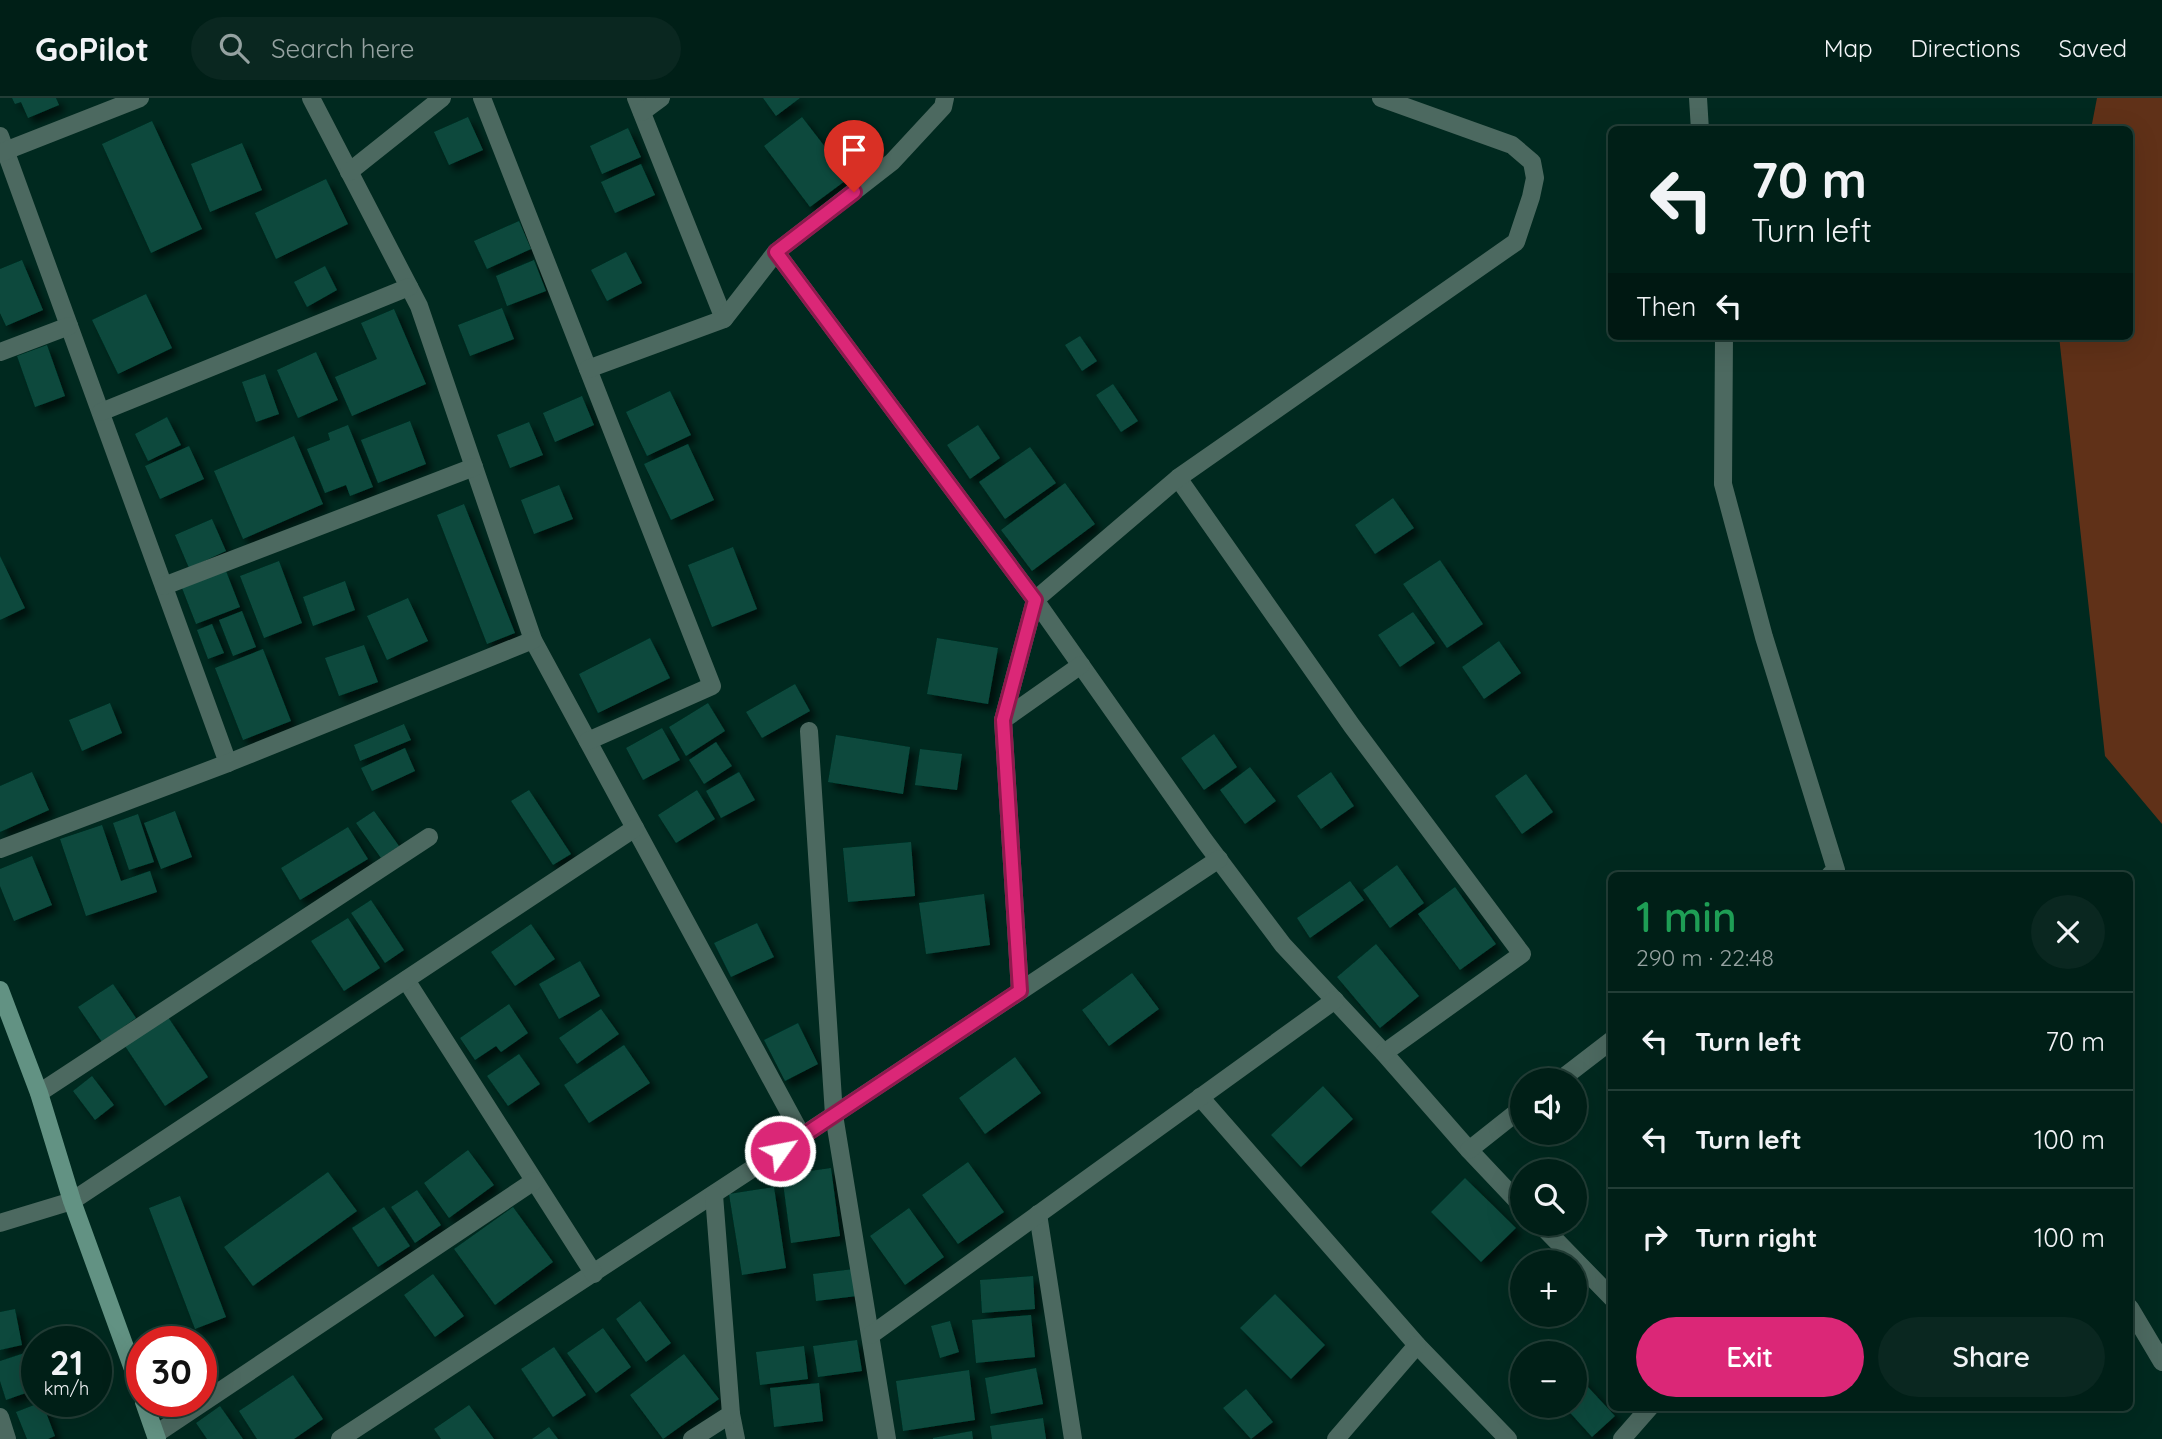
<!DOCTYPE html>
<meta charset="utf-8">
<style>
body{margin:0;font-family:Quicksand,sans-serif;background:#0a2720;color:#f1f3f6;height:100vh;display:flex;flex-direction:column;font-size:26px;white-space:nowrap}
*{box-sizing:border-box;margin:0}
p{font-size:23px;color:#95a2a1}
.icon{flex:none;width:38px;height:38px;fill:none;stroke:currentColor;stroke-width:2;stroke-linecap:round;stroke-linejoin:round}
.map{position:relative;flex:1;overflow:hidden}
.sheet{position:absolute;left:1608px;top:774px;width:525px;height:539px;display:flex;flex-direction:column;background:#001f17;border-radius:10px;box-shadow:0 7px 28px #0002,0 0 0 2px #223d36}
.sheet>*{flex:none}
.banner{position:absolute;left:1608px;top:28px;width:525px;height:214px;border-radius:10px;box-shadow:0 7px 28px #0002,0 0 0 2px #223d36;background:#001f17;color:#f1f3f6;overflow:hidden}
.controls{position:absolute;left:1510px;top:970px;display:grid;gap:14px}
.controls a{display:grid;place-items:center;width:77px;height:77px;border-radius:50%;background:#001f17;box-shadow:0 7px 28px #0002,0 0 0 2px #223d36;font-size:35px}
.speed{position:absolute;left:21px;top:1228px;display:flex;gap:14px;font-size:35px;font-weight:700;text-align:center}
.speed>*{display:grid;place-content:center;width:91px;height:91px;border-radius:50%;background:#001f17;box-shadow:0 7px 28px #0002,0 0 0 2px #223d36;line-height:1}
.speed small{font-size:18px;font-weight:400}
.speed .limit{border:10px solid #d22;background:#fff;color:#111}
.pin{position:absolute;display:grid;place-items:center;width:60px;height:60px;color:#fff;margin:-72px -30px;border-radius:50% 50% 50% 0;rotate:-45deg;box-shadow:0 0 7px #0007}
.pin .icon{rotate:45deg}
.me{position:absolute;width:77px;margin:-38px;rotate:57deg;stroke-linejoin:round;filter:drop-shadow(0 0 5px #0008)}
.turn{display:flex;align-items:center;gap:24px;height:147px;padding:0 28px;font-size:32px}
.turn .icon{width:91px;height:91px;stroke-width:2.5}
.turn b{display:block;font-size:49px;line-height:60px}
.then{display:flex;align-items:center;height:66px;padding:0 28px;background:#0003;gap:14px;font-size:26px}
.round{display:grid;place-items:center;flex:none;width:74px;height:74px;border-radius:37px;background:#0a2720}
.overview{display:flex;align-items:center;justify-content:space-between;height:119px;padding:0 28px}
h1{font-size:42px;font-weight:600;line-height:52px;color:#1e9e55}
.cta{display:flex;gap:14px;margin-top:auto;padding:14px 28px}
.cta a{flex:1;height:80px;border-radius:42px;background:#db2777;color:#fff;font-size:28px;font-weight:600;line-height:80px;text-align:center}
.cta a+a{background:#0a2720;color:#f1f3f6}
ul{padding:0;list-style:none}
li{display:flex;align-items:center;gap:21px;height:98px;padding:0 28px;border-top:2px solid #223d36}
li div{flex:1}
li b{display:block;font-size:26px}
li em{font-style:normal}
header{display:flex;align-items:center;gap:42px;box-sizing:border-box;height:98px;padding:0 35px;background:#001f17;border-bottom:2px solid #223d36}
header strong{font-size:33px}
nav{display:flex;gap:38px;margin-inline-start:auto;font-size:24px}
.search{width:490px;height:63px;background:#0a2720;display:flex;align-items:center;gap:18px;box-sizing:border-box;padding:0 24px;border-radius:38px;color:#95a2a1;font-size:26px}
.map>svg:first-child{display:block}
</style>
<header>
<strong>GoPilot</strong>
<div class="search"><svg class="icon" aria-label="search" viewBox="0 0 24 24"><circle cx="10" cy="10" r="6"/><path d="M15 15l6 6"/></svg>Search here</div>
<nav><a>Map</a><a>Directions</a><a>Saved</a></nav>
</header>
<div class="map">
<svg width="2162" height="1341" viewBox="0 0 2162 1341">
<defs>
<filter id="shadow"><feDropShadow dx="6" dy="6" stdDeviation="3.5" flood-color="#0009"/></filter>
</defs>
<rect width="100%" height="100%" fill="#00291f"/>
<!-- green -->
<polygon fill="#603118" points="2097,0 2162,0 2162,726 2105,658 2059,238 2130,238 2130,32 2091,31"/>
<!-- building -->
<g fill="#094a3c" filter="url(#shadow)">
<polygon points="12,0 56,0 59,7 28,20 21,4 15,6"/>
<polygon points="763,0 800,0 776,18"/>
<polygon points="468,19 483,52 449,67 434,34"/>
<polygon points="802,19 849,80 810,109 764,48"/>
<polygon points="152,23 202,131 151,155 102,46"/>
<polygon points="628,30 641,59 602,76 590,48"/>
<polygon points="242,45 262,92 210,114 191,66"/>
<polygon points="641,66 655,97 615,115 601,84"/>
<polygon points="326,81 348,126 276,161 255,115"/>
<polygon points="519,123 531,151 487,171 474,143"/>
<polygon points="626,154 642,185 607,203 591,172"/>
<polygon points="22,162 43,212 6,228 0,215 0,171"/>
<polygon points="534,162 546,193 507,208 496,178"/>
<polygon points="325,168 337,192 307,209 294,184"/>
<polygon points="146,196 172,250 118,276 92,222"/>
<polygon points="502,210 514,241 470,258 458,227"/>
<polygon points="394,211 426,286 352,318 335,279 377,261 361,225"/>
<polygon points="1080,238 1097,263 1082,273 1065,247"/>
<polygon points="47,247 65,298 35,309 17,258"/>
<polygon points="316,254 338,302 298,320 277,272"/>
<polygon points="265,276 279,316 256,324 242,284"/>
<polygon points="1113,286 1138,323 1121,334 1096,297"/>
<polygon points="670,293 691,337 647,358 626,314"/>
<polygon points="582,298 594,327 555,344 543,315"/>
<polygon points="167,319 181,347 148,363 135,336"/>
<polygon points="410,323 426,366 378,385 361,342"/>
<polygon points="529,324 543,357 510,370 497,337"/>
<polygon points="348,327 373,389 350,398 346,387 325,395 307,351 330,342 328,335"/>
<polygon points="978,327 1000,360 970,381 947,347"/>
<polygon points="294,338 323,406 243,441 214,373"/>
<polygon points="688,346 714,402 671,422 644,366"/>
<polygon points="189,348 204,381 160,401 145,368"/>
<polygon points="1030,349 1056,385 1005,421 979,384"/>
<polygon points="1065,385 1095,426 1032,473 1001,432"/>
<polygon points="559,387 573,421 534,436 521,402"/>
<polygon points="1393,400 1414,430 1375,456 1355,427"/>
<polygon points="464,406 515,535 487,546 437,417"/>
<polygon points="212,421 226,453 189,470 175,437"/>
<polygon points="733,449 757,511 712,529 688,467"/>
<polygon points="0,458 25,510 0,522"/>
<polygon points="1440,462 1483,526 1447,550 1403,486"/>
<polygon points="279,463 302,525 264,540 240,478"/>
<polygon points="226,473 240,509 196,526 182,490"/>
<polygon points="345,483 355,512 313,528 303,499"/>
<polygon points="408,500 428,543 387,562 367,518"/>
<polygon points="242,513 256,549 233,558 219,522"/>
<polygon points="1413,514 1435,545 1400,569 1378,537"/>
<polygon points="212,526 224,555 208,561 197,532"/>
<polygon points="650,540 670,580 598,615 579,576"/>
<polygon points="937,540 998,550 988,606 927,596"/>
<polygon points="1499,543 1521,575 1484,601 1462,569"/>
<polygon points="364,547 378,584 339,598 325,560"/>
<polygon points="263,551 291,623 243,642 215,570"/>
<polygon points="795,586 810,613 762,640 746,614"/>
<polygon points="110,605 122,635 82,653 69,622"/>
<polygon points="708,605 725,633 686,658 669,629"/>
<polygon points="404,626 411,642 360,663 354,647"/>
<polygon points="662,630 680,662 643,682 626,650"/>
<polygon points="1214,636 1237,669 1204,692 1181,660"/>
<polygon points="836,637 910,649 903,696 828,684"/>
<polygon points="716,644 732,668 704,686 689,662"/>
<polygon points="405,650 415,673 372,693 361,670"/>
<polygon points="920,651 962,656 957,692 915,687"/>
<polygon points="1250,669 1276,703 1245,726 1220,692"/>
<polygon points="32,674 49,712 0,734 0,688"/>
<polygon points="739,674 755,702 721,720 706,693"/>
<polygon points="1331,674 1354,708 1321,731 1297,698"/>
<polygon points="1526,676 1553,714 1522,736 1495,698"/>
<polygon points="529,692 571,756 553,767 511,703"/>
<polygon points="697,692 715,721 676,745 658,717"/>
<polygon points="175,713 192,759 161,771 144,725"/>
<polygon points="374,713 399,748 381,760 356,725"/>
<polygon points="138,716 154,764 129,772 113,725"/>
<polygon points="102,727 121,783 150,773 157,794 86,818 60,741"/>
<polygon points="348,729 368,761 300,802 281,770"/>
<polygon points="911,744 915,798 848,804 843,750"/>
<polygon points="32,758 52,807 14,823 0,788 0,771"/>
<polygon points="1397,767 1424,805 1390,830 1363,792"/>
<polygon points="1350,783 1364,802 1310,840 1297,820"/>
<polygon points="1455,789 1496,846 1460,872 1418,816"/>
<polygon points="984,796 990,847 926,856 919,805"/>
<polygon points="371,802 404,852 385,865 351,815"/>
<polygon points="348,820 380,870 344,893 311,843"/>
<polygon points="757,825 774,859 731,879 714,845"/>
<polygon points="531,826 555,861 515,888 491,854"/>
<polygon points="1376,846 1419,898 1380,930 1337,879"/>
<polygon points="580,863 600,898 559,921 539,886"/>
<polygon points="1132,875 1159,911 1109,948 1082,912"/>
<polygon points="113,886 136,920 102,944 78,909"/>
<polygon points="509,906 528,935 501,954 496,948 475,962 460,940"/>
<polygon points="601,911 619,936 577,966 559,940"/>
<polygon points="168,919 208,979 165,1008 125,948"/>
<polygon points="798,925 818,966 785,983 764,942"/>
<polygon points="624,947 650,985 589,1025 564,987"/>
<polygon points="519,956 540,986 508,1008 487,978"/>
<polygon points="1015,959 1041,995 985,1036 959,1000"/>
<polygon points="92,978 114,1007 95,1022 73,993"/>
<polygon points="1323,988 1353,1021 1301,1069 1271,1037"/>
<polygon points="468,1052 494,1087 449,1120 424,1085"/>
<polygon points="968,1064 1004,1114 958,1146 922,1097"/>
<polygon points="831,1070 840,1138 791,1145 782,1077"/>
<polygon points="328,1074 357,1113 253,1188 224,1149"/>
<polygon points="1465,1080 1516,1130 1481,1164 1431,1114"/>
<polygon points="774,1089 786,1170 742,1177 729,1096"/>
<polygon points="417,1092 441,1127 415,1145 391,1109"/>
<polygon points="180,1098 226,1219 195,1231 149,1110"/>
<polygon points="384,1109 410,1148 378,1169 352,1130"/>
<polygon points="513,1109 553,1164 495,1207 454,1151"/>
<polygon points="909,1110 944,1159 905,1187 870,1138"/>
<polygon points="854,1171 857,1198 816,1203 813,1176"/>
<polygon points="433,1176 464,1218 435,1239 404,1197"/>
<polygon points="1033,1178 1035,1211 982,1215 980,1182"/>
<polygon points="1275,1196 1325,1247 1291,1281 1240,1230"/>
<polygon points="640,1203 671,1245 646,1264 616,1221"/>
<polygon points="15,1211 22,1247 0,1252 0,1214"/>
<polygon points="1031,1217 1035,1259 976,1265 972,1222"/>
<polygon points="950,1223 959,1254 940,1260 931,1228"/>
<polygon points="603,1230 631,1269 596,1295 567,1255"/>
<polygon points="857,1242 862,1273 818,1279 813,1248"/>
<polygon points="804,1248 808,1281 760,1287 756,1254"/>
<polygon points="554,1249 586,1297 553,1319 521,1271"/>
<polygon points="37,1251 37,1291 6,1302 0,1283 0,1263"/>
<polygon points="684,1256 719,1301 663,1341 630,1297"/>
<polygon points="1036,1270 1043,1306 991,1316 985,1280"/>
<polygon points="969,1272 975,1322 903,1333 896,1283"/>
<polygon points="1575,1275 1615,1318 1592,1339 1563,1307 1575,1307"/>
<polygon points="293,1277 323,1321 294,1341 257,1341 239,1313"/>
<polygon points="819,1285 823,1323 774,1329 770,1290"/>
<polygon points="1246,1291 1273,1324 1251,1341 1223,1310"/>
<polygon points="42,1304 55,1338 48,1341 27,1341 16,1314"/>
<polygon points="469,1307 494,1341 441,1341 434,1331"/>
<polygon points="220,1308 243,1341 207,1341 196,1325"/>
<polygon points="1043,1320 1046,1341 992,1341 990,1328"/>
<polygon points="549,1329 558,1341 532,1341"/>
<polygon points="972,1333 973,1341 933,1341 933,1340"/>
</g>
<g fill="none" stroke-linecap="round" stroke-linejoin="round">
<!-- minor -->
<g stroke="#4c6960" stroke-width="18">
<polyline points="311,0 419,208 533,542 802,1038 340,1341"/>
<polyline points="482,0 712,588 588,643"/>
<polyline points="636,0 724,221"/>
<polyline points="1698,0 1700,32"/>
<polyline points="642,14 661,0"/>
<polyline points="0,38 228,665"/>
<polyline points="0,55 140,0"/>
<polyline points="349,74 442,0"/>
<polyline points="776,154 1035,502 1204,742 1283,847 1384,955 1469,1052 1522,1108"/>
<polyline points="1724,238 1723,386 1764,539 1836,772 1830,777"/>
<polyline points="0,254 69,228"/>
<polyline points="588,271 724,221 776,154 892,64 943,9 945,0"/>
<polyline points="101,314 409,189"/>
<polyline points="1178,380 1352,628 1522,856 1384,955"/>
<polyline points="164,488 474,369"/>
<polyline points="1003,622 1035,502 1178,380 1516,144 1531,99 1535,80 1532,64 1512,47 1381,0"/>
<polyline points="809,633 834,1017 887,1341"/>
<polyline points="0,751 228,665 533,542"/>
<polyline points="406,882 594,1176"/>
<polyline points="1020,893 1003,622 1081,567"/>
<polyline points="1560,982 1612,942"/>
<polyline points="39,995 429,739"/>
<polyline points="1200,999 1417,1247 1508,1341"/>
<polyline points="802,1038 1219,761"/>
<polyline points="1469,1052 1522,1010"/>
<polyline points="1038,1116 1073,1341"/>
<polyline points="0,1125 72,1103 635,730"/>
<polyline points="1539,1125 1612,1200"/>
<polyline points="2130,1210 2162,1264"/>
<polyline points="871,1237 1335,902"/>
<polyline points="731,1316 736,1341"/>
<polyline points="0,1319 7,1341"/>
<polyline points="156,1336 534,1083"/>
<polyline points="692,1341 731,1316 714,1097"/>
<polyline points="1336,1341 1417,1247"/>
<polyline points="1622,1341 1650,1309"/>
</g>
<!-- secondary -->
<g stroke="#629283" stroke-width="18">
<polyline points="0,892 39,995 72,1103 142,1296"/>
<polyline points="144,1304 157,1341"/>
</g>
</g>
<g fill="none" stroke-linecap="round" stroke-linejoin="round">
<defs>
<polyline id="route" points="780,1053 1020,893 1003,622 1035,502 776,154 854,94"/>
</defs>
<!-- route casing -->
<use href="#route" stroke="#8e194d" stroke-width="18"/>
<!-- route -->
<use href="#route" stroke="#db2777" stroke-width="12"/>
</g>
</svg>
<div class="controls">
<a><svg class="icon" aria-label="sound" viewBox="0 0 24 24"><path d="M4 9h4l5-4v14l-5-4H4zM17 9q2 3 0 6"/></svg></a>
<a><svg class="icon" aria-label="search" viewBox="0 0 24 24"><circle cx="10" cy="10" r="6"/><path d="M15 15l6 6"/></svg></a>
<a>+</a>
<a>−</a>
</div>
<div class="speed"><div>21<small>km/h</small></div><div class="limit">30</div></div>
<div class="pin" style="left:854px;top:94px;background:#d93025"><svg class="icon" aria-label="arrive" viewBox="0 0 24 24"><path d="M6 21V4h12l-3 4 3 4H6"/></svg></div>
<svg class="me" style="left:780px;top:1053px" viewBox="-20 -20 40 40"><circle r="17" fill="#db2777" stroke="#fff" stroke-width="3"/><path d="M0-11L8 9 0 5-8 9z" fill="#fff"/></svg>
<div class="banner">
<div class="turn"><svg class="icon" aria-label="left" viewBox="0 0 24 24"><path d="M17 20v-9H6M10 6l-5 5 5 5"/></svg><div><b>70 m</b>Turn left</div></div>
<div class="then">Then<svg class="icon" aria-label="left" viewBox="0 0 24 24"><path d="M17 20v-9H6M10 6l-5 5 5 5"/></svg></div>
</div>
<section class="sheet">
<div class="overview"><div><h1>1 min</h1><p>290 m · 22:48</p></div><a class="round"><svg class="icon" aria-label="close" viewBox="0 0 24 24"><path d="M6 6l12 12M18 6L6 18"/></svg></a></div>
<ul>
<li><svg class="icon" aria-label="left" viewBox="0 0 24 24"><path d="M17 20v-9H6M10 6l-5 5 5 5"/></svg><div><b>Turn left</b></div><em>70 m</em></li>
<li><svg class="icon" aria-label="left" viewBox="0 0 24 24"><path d="M17 20v-9H6M10 6l-5 5 5 5"/></svg><div><b>Turn left</b></div><em>100 m</em></li>
<li><svg class="icon" aria-label="right" viewBox="0 0 24 24"><path d="M7 20v-9h11M14 6l5 5-5 5"/></svg><div><b>Turn right</b></div><em>100 m</em></li>
</ul>
<div class="cta"><a>Exit</a><a>Share</a></div>
</section>
</div>
